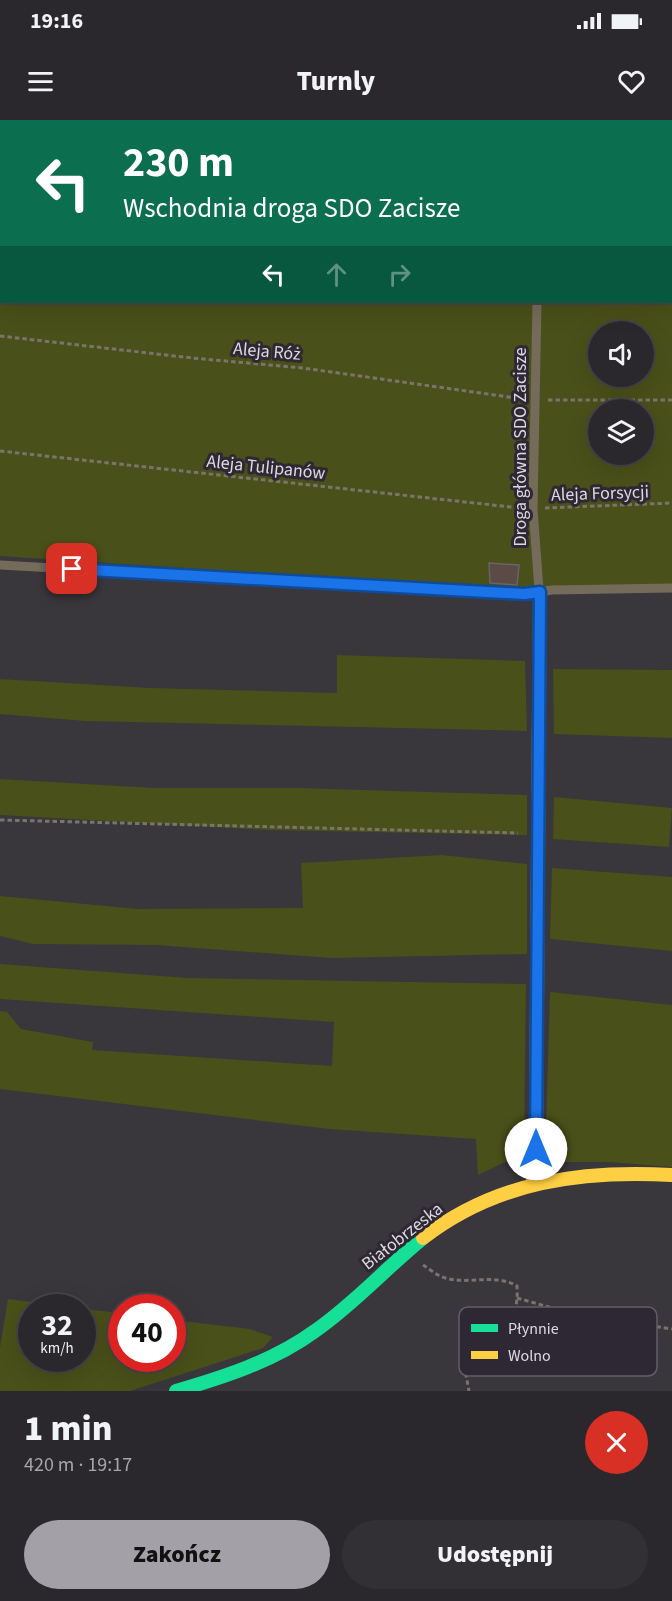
<!DOCTYPE html>
<html lang="pl">
<meta charset="utf-8">
<style>
body{margin:0;font-family:"Source Sans 3",sans-serif;background:#333035;color:#f1f3f6;height:100vh;display:flex;flex-direction:column;font-size:22px;white-space:nowrap}
*{box-sizing:border-box;margin:0}
p{font-size:20px;color:#a6a6aa}
.icon{flex:none;width:33px;height:33px;fill:none;stroke:currentColor;stroke-width:2;stroke-linecap:round;stroke-linejoin:round}
.map{position:relative;height:1271px;overflow:hidden}
.details{display:flex;flex-direction:column;background:#2b282d;flex:1}
.details>*{flex:none}
.banner{position:absolute;left:0px;top:0px;width:672px;height:183px;box-shadow:0 6px 24px #0002,0 0 0 2px #474449;background:#0b6e4f;color:#fff;overflow:hidden}
.buttons{position:absolute;left:588px;top:201px;display:grid;gap:12px}
.buttons a{display:grid;place-items:center;width:66px;height:66px;border-radius:50%;background:#2b282d;box-shadow:0 6px 24px #0002,0 0 0 2px #474449;font-size:30px}
.speed{position:absolute;left:18px;top:1174px;display:flex;gap:12px;font-size:30px;font-weight:700;text-align:center}
.speed>*{display:grid;place-content:center;width:78px;height:78px;border-radius:50%;background:#2b282d;box-shadow:0 6px 24px #0002,0 0 0 2px #474449;line-height:1}
.speed small{font-size:15px;font-weight:400}
.speed .limit{border:9px solid #d22;background:#fff;color:#111}
.pin{position:absolute;display:grid;place-items:center;width:51px;height:51px;color:#fff;margin:-26px;border-radius:12px;box-shadow:0 3px 9px #0006}
.me{position:absolute;width:66px;margin:-33px;rotate:0deg;stroke-linejoin:round;filter:drop-shadow(0 0 4px #0008)}
.turn{display:flex;align-items:center;gap:21px;height:126px;padding:0 24px;font-size:27px}
.turn .icon{width:78px;height:78px;stroke-width:2.5}
.turn b{display:block;font-size:42px;line-height:51px}
.lanes{display:flex;align-items:center;height:57px;padding:0 24px;background:#0003;justify-content:center;gap:30px;direction:ltr}
.lanes .off{opacity:.35}
.round{display:grid;place-items:center;flex:none;width:63px;height:63px;border-radius:32px;background:#333035}
.headline{display:flex;align-items:center;justify-content:space-between;height:102px;padding:0 24px}
h1{font-size:36px;font-weight:800;line-height:45px}
.action{display:flex;gap:12px;margin-top:auto;padding:12px 24px}
.action a{flex:1;height:69px;border-radius:36px;background:#a4a0a8;color:#111;font-size:24px;font-weight:800;line-height:69px;text-align:center}
.action a+a{background:#333035;color:#f1f3f6}
.status{display:flex;justify-content:space-between;align-items:center;height:42px;padding:0 30px;background:#2b282d;direction:ltr}
.status svg{height:16px;fill:currentColor}
header{display:flex;justify-content:space-between;align-items:center;height:78px;padding:0 24px;background:#2b282d;font-size:27px;font-weight:800}
.map>svg:first-child{display:block}
</style>
<div class="status"><b>19:16</b><svg viewBox="0 0 49 12"><path d="M0 12V9h3v3zM5 12V6h3v6zM10 12V3h3v9zM15 12V0h3v12zM26 1h20v11H26zM47 4h2v5h-2z"/></svg></div>
<header><svg class="icon" aria-label="menu" viewBox="0 0 24 24"><path d="M4 6h16M4 12h16M4 18h16"/></svg>Turnly<svg class="icon" aria-label="heart" viewBox="0 0 24 24"><path d="M12 20l-8-8c-3-5 5-10 8-4 3-6 11-1 8 4z"/></svg></header>
<div class="map">
<svg width="672" height="1271" viewBox="0 0 672 1271">
<rect width="100%" height="100%" fill="#39363c"/>
<!-- green -->
<g fill="#4a5019" fill-rule="evenodd">
<path d="M0,0L121,1L2,2V182H670L672,66V464L504,469L0,436ZM598,212H644V256H598ZM598,290H644V334H598Z"/>
<polygon points="337,535 525,541 527,611 85,601 0,594 0,559 150,568 337,573"/>
<polygon points="553,549 672,550 672,618 554,614"/>
<polygon points="0,659 154,668 299,668 527,675 527,715 270,710 0,695"/>
<polygon points="554,677 672,688 669,727 553,719"/>
<polygon points="442,735 527,744 527,834 332,838 156,825 33,824 0,816 0,776 138,789 303,788 301,743"/>
<polygon points="552,748 672,757 672,831 550,819"/>
<polygon points="0,844 188,858 526,864 524,1033 478,1055 476,1019 329,1009 0,969 0,891 7,892 21,909 93,922 92,930 332,946 334,902 0,879"/>
<polygon points="550,872 672,885 672,1047 609,1042 555,1042 545,1039"/>
<polygon points="8,1179 78,1188 32,1188 32,1239 82,1239 83,1189 121,1193 122,1239 172,1239 173,1200 250,1209 273,1217 263,1228 130,1271 0,1271 0,1227"/>
</g>
<!-- building -->
<polygon fill="#5b4a46" stroke="#696465" stroke-width="1.5" points="489,443 519,445 517,465 490,463"/>
<g fill="none" stroke-linecap="round" stroke-linejoin="round">
<!-- path -->
<g stroke="#7b746c" stroke-width="3" stroke-dasharray="4.5 3" stroke-linecap="butt">
<polyline points="0,74 2,74"/>
<polyline points="670,150 672,150"/>
<polyline points="0,216 192,238 303,248 523,279"/>
<polyline points="548,280 672,280"/>
<polyline points="0,331 520,388"/>
<polyline points="545,388 672,383"/>
<polyline points="0,700 518,713"/>
<path d="M423,1145C428,1148 434,1153 440,1156C464,1167 493,1152 517,1166C520,1208 494,1216 463,1239L469,1271"/>
<polyline points="517,1178 577,1195 672,1209"/>
</g>
<!-- lane -->
<g stroke="#756b5b" stroke-width="9">
<polyline points="537,182 533,389 539,470"/>
<polyline points="0,445 524,474 552,470 672,468"/>
</g>
<!-- fast -->
<g stroke="#16e098" stroke-width="14">
<polyline points="539,590 540,472"/>
<path d="M176,1271C224,1257 274,1241 315,1211C354,1184 386,1148 423,1118"/>
</g>
<!-- slow -->
<g stroke="#ffcf43" stroke-width="14">
<polyline points="533,1062 536,1029 539,590"/>
<path d="M423,1118C497,1061 582,1050 672,1055"/>
</g>
</g>
<g fill="none" stroke-linecap="round" stroke-linejoin="round">
<defs>
<polyline id="route" points="72,449 524,474 540,472 536,1029"/>
</defs>
<!-- route casing -->
<use href="#route" stroke="#114b97" stroke-width="15"/>
<!-- route -->
<use href="#route" stroke="#1a73e8" stroke-width="10"/>
</g>
<g text-anchor="middle" stroke-width="6" stroke-linejoin="round" paint-order="stroke">
<!-- street labels -->
<g font-size="18" fill="#ddd9e2" stroke="#2e2835">
<text transform="translate(267 231) rotate(5)" y="6">Aleja Róż</text>
<text transform="translate(520 327) rotate(-90)" y="6">Droga główna SDO Zacisze</text>
<text transform="translate(266 347) rotate(6)" y="6">Aleja Tulipanów</text>
<text transform="translate(600 373) rotate(-2)" y="6">Aleja Forsycji</text>
<text transform="translate(402 1116) rotate(-38)" y="6">Białobrzeska</text>
</g>
</g>
<!-- legend -->
<rect x="459" y="1187" width="198" height="69" rx="9" fill="#2e2835" stroke="#635d69" stroke-width="1.5"/>
<rect x="471" y="1204" width="27" height="8" fill="#16e098"/>
<rect x="471" y="1231" width="27" height="8" fill="#ffcf43"/>
<g font-size="16" fill="#ddd9e2">
<text x="508" y="1214">Płynnie</text>
<text x="508" y="1241">Wolno</text>
</g>
</svg>
<div class="buttons">
<a><svg class="icon" aria-label="sound" viewBox="0 0 24 24"><path d="M4 9h4l5-4v14l-5-4H4zM17 9q2 3 0 6"/></svg></a>
<a><svg class="icon" aria-label="layers" viewBox="0 0 24 24"><path d="M12 4l9 5-9 5-9-5zM3 14l9 5 9-5"/></svg></a>
</div>
<div class="speed"><div>32<small>km/h</small></div><div class="limit">40</div></div>
<div class="pin" style="left:72px;top:449px;background:#d93025"><svg class="icon" aria-label="arrive" viewBox="0 0 24 24"><path d="M6 21V4h12l-3 4 3 4H6"/></svg></div>
<svg class="me" style="left:536px;top:1029px" viewBox="-20 -20 40 40"><circle r="19" fill="#fff"/><path d="M0-13L10 11 0 6-10 11z" fill="#1a73e8"/></svg>
<div class="banner">
<div class="turn"><svg class="icon" aria-label="left" viewBox="0 0 24 24"><path d="M17 20v-9H6M10 6l-5 5 5 5"/></svg><div><b>230 m</b>Wschodnia droga SDO Zacisze</div></div>
<div class="lanes"><svg class="icon" aria-label="left" viewBox="0 0 24 24"><path d="M17 20v-9H6M10 6l-5 5 5 5"/></svg><svg class="icon off" aria-label="ahead" viewBox="0 0 24 24"><path d="M12 20V5M6 11l6-6 6 6"/></svg><svg class="icon off" aria-label="right" viewBox="0 0 24 24"><path d="M7 20v-9h11M14 6l5 5-5 5"/></svg></div>
</div>
</div>
<section class="details">
<div class="headline"><div><h1>1 min</h1><p>420 m · 19:17</p></div><a class="round" style="background:#d93025;color:#fff"><svg class="icon" aria-label="close" viewBox="0 0 24 24"><path d="M6 6l12 12M18 6L6 18"/></svg></a></div>
<div class="action"><a>Zakończ</a><a>Udostępnij</a></div>
</section>
